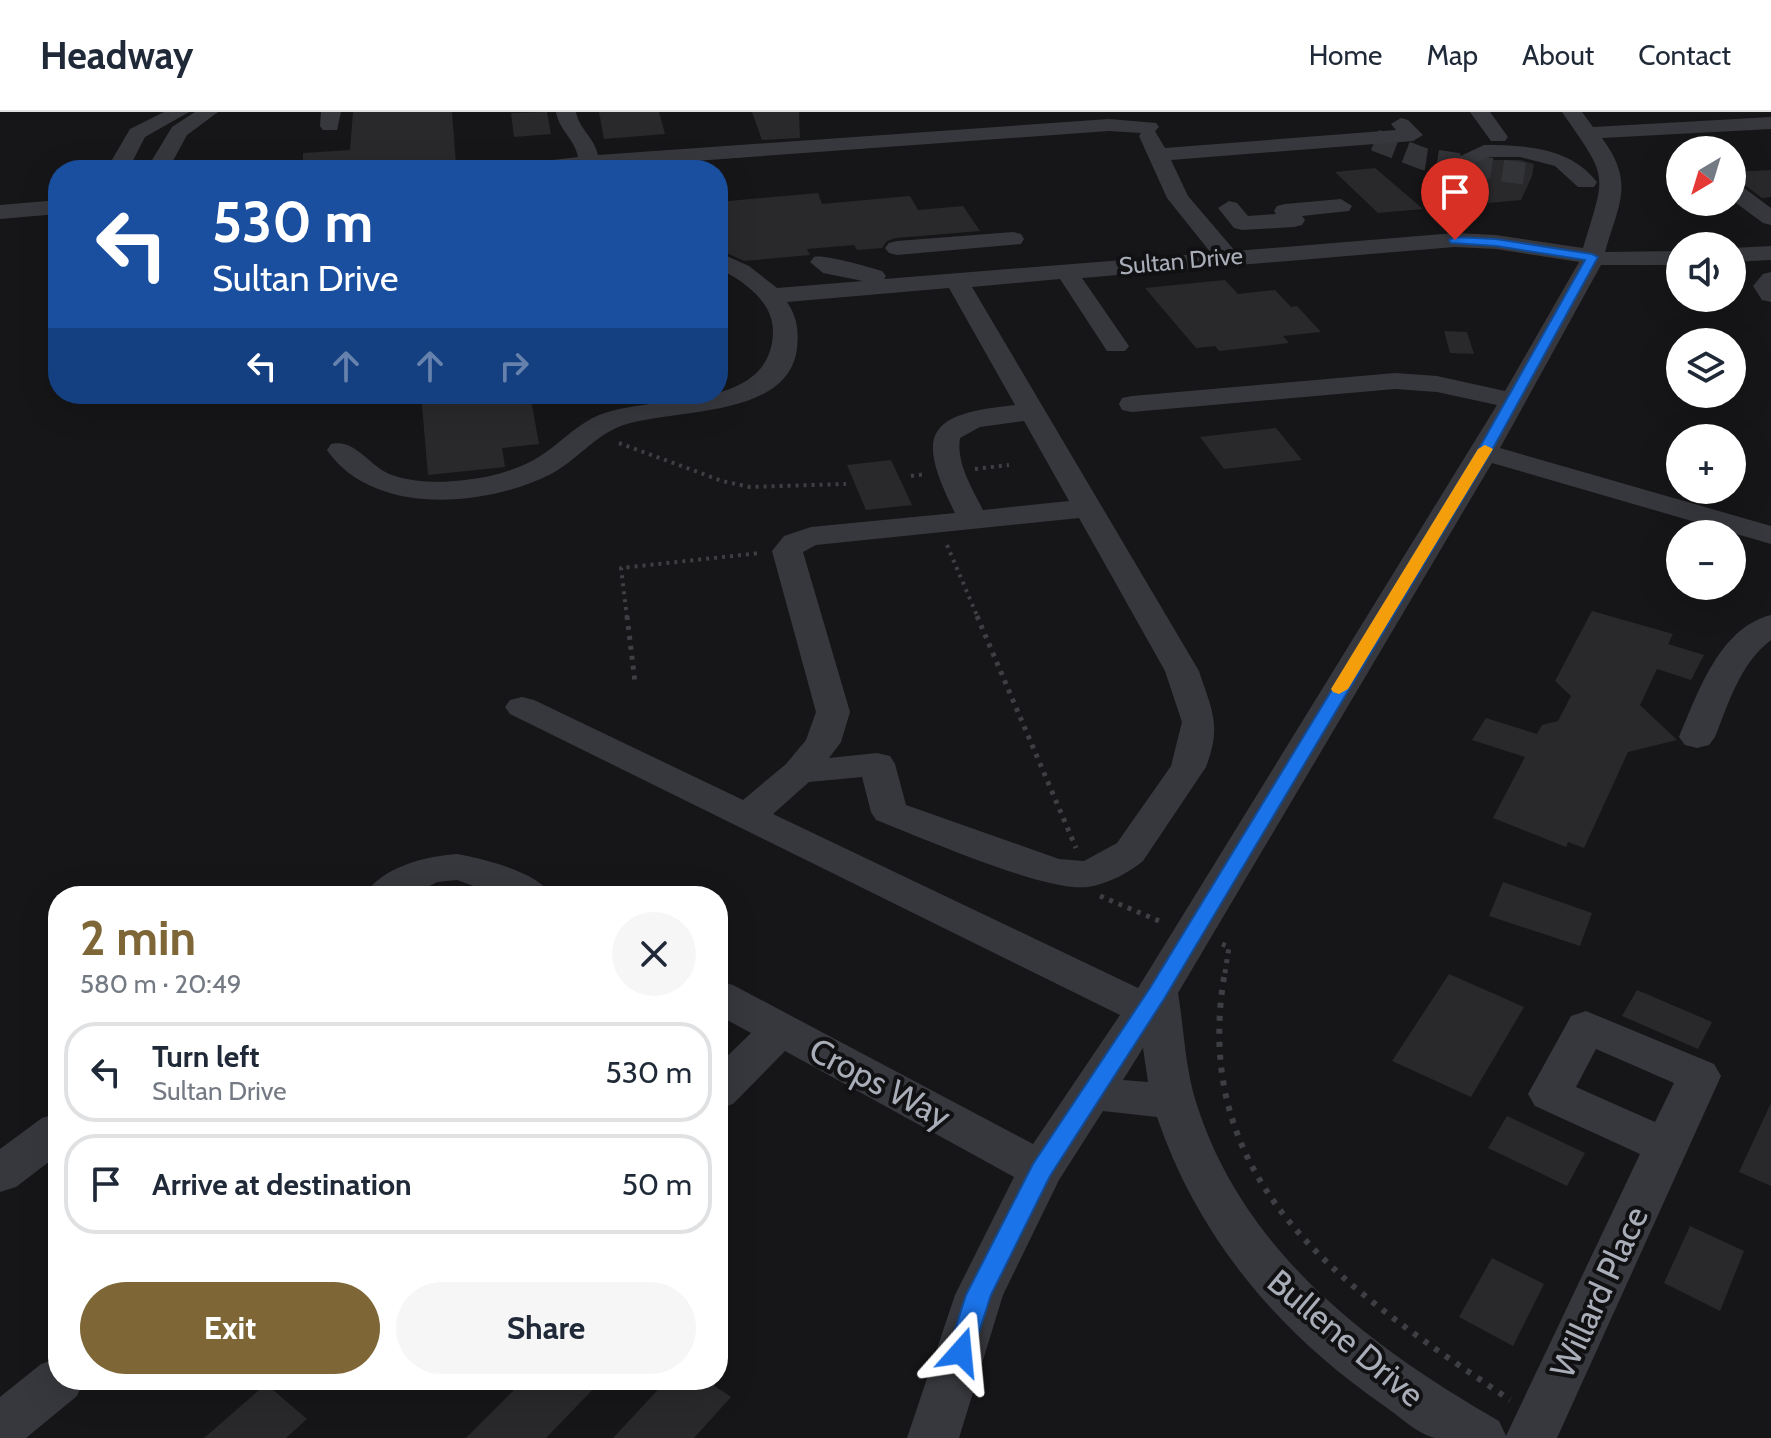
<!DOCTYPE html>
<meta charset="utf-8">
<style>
body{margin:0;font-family:Cabin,sans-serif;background:#f6f6f7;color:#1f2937;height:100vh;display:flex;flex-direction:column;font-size:30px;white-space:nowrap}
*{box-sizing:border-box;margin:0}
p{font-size:26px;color:#747a83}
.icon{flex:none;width:44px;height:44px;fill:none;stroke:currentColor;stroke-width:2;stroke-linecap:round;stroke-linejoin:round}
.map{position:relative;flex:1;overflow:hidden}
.sheet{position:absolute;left:48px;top:774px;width:680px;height:504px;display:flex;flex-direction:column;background:#fff;border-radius:32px;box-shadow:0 8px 32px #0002}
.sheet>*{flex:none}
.hud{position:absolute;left:48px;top:48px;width:680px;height:244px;border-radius:32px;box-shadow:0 8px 32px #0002;background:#1a4fa0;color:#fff;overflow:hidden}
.needle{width:52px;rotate:218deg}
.buttons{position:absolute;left:1666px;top:24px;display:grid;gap:16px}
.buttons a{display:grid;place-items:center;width:80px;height:80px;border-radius:50%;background:#fff;box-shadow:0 8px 32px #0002;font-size:40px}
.pin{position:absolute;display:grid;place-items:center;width:68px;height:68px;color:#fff;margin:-82px -34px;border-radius:50% 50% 50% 0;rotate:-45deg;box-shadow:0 0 8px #0007}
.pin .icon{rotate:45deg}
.me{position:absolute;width:88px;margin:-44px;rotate:18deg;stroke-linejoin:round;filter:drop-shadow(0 0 6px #0008)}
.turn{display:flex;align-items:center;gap:28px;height:168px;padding:0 32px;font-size:36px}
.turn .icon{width:104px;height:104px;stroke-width:2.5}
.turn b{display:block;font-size:56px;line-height:68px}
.lanes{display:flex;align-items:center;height:76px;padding:0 32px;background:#0003;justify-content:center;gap:40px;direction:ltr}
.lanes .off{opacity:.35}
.round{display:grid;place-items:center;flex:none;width:84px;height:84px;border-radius:42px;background:#f6f6f7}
.summary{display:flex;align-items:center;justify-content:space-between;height:136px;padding:0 32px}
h1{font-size:48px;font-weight:800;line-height:60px;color:#7e6636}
.action{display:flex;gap:16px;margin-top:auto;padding:16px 32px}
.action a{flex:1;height:92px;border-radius:48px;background:#7e6636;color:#fff;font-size:32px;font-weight:800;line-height:92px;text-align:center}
.action a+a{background:#f6f6f7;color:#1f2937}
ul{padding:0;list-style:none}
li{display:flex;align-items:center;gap:24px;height:100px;margin:0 16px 12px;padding:0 16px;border:4px solid #e0e1e3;border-radius:32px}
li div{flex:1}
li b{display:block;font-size:30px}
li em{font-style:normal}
header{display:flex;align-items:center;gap:48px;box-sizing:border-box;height:112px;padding:0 40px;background:#fff;border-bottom:2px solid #e0e1e3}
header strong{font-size:38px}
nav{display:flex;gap:44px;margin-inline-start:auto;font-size:28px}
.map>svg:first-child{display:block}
</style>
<header>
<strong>Headway</strong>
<nav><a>Home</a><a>Map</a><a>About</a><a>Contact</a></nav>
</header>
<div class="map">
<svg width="1771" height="1326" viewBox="0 0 1771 1326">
<rect width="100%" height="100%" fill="#161618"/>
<!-- building -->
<g fill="#29292c">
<polygon points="353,0 452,0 456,52 362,58 303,58 303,41 350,38"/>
<polygon points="547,0 551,22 514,25 511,1"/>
<polygon points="599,0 659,0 665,22 604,27"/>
<polygon points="752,0 799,0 800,26 762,28"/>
<polygon points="1489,48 1520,48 1534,52 1532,64 1521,88 1467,93"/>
<polygon points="1375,56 1423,97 1378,101 1335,60"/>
<polygon points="1771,58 1771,85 1762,86 1742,71 1732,68 1732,60"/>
<polygon points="818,81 822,92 910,84 918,98 963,94 980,119 896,126 887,129 882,136 857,138 854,133 807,137 810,143 744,149 718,137 718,90"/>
<polygon points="1225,168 1238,182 1275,178 1291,195 1297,194 1321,220 1283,224 1289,231 1219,239 1215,234 1196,236 1145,176"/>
<polygon points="1444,219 1467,220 1474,242 1450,241"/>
<polygon points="421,282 530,282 539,332 502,336 505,355 428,363"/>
<polygon points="1276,316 1302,348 1224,357 1200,325"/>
<polygon points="891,348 912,393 866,398 847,353"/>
<polygon points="1592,499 1673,522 1668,532 1704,543 1691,568 1657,557 1640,593 1677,628 1628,640 1584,736 1568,730 1566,735 1493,706 1525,645 1472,628 1486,606 1537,622 1542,613 1558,609 1571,584 1555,569"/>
<polygon points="1503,770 1592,801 1580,834 1489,804"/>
<polygon points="1449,862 1524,895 1471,985 1392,949"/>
<polygon points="1637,878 1712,910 1698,937 1622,904"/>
<polygon points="1771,991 1771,1074 1739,1060"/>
<polygon points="1507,1004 1585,1041 1567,1074 1488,1036"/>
<polygon points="1690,1114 1744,1139 1720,1199 1664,1171"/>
<polygon points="1492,1146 1544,1172 1513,1234 1459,1205"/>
<polygon points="524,1268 602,1268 546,1326 466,1326"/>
<polygon points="667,1268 706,1268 731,1285 694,1326 613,1326"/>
<polygon points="266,1272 307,1307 286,1326 204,1326"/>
</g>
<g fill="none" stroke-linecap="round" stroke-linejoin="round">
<!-- minor-tunnel -->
<polyline stroke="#333438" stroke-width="22" stroke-dasharray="22 11" stroke-linecap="butt" points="1375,28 1424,47 1533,63"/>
<!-- path-far2 -->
<g stroke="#3d3f44" stroke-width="4" stroke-dasharray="3 5" stroke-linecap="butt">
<polyline points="619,331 722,369 750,375 846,372"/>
<polyline points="975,357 1009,353"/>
<polyline points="911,364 926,362"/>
<polyline points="947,433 978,506"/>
<polyline points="627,506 621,456 760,441"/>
</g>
<!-- path-far1 -->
<g stroke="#3d3f44" stroke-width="5" stroke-dasharray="4 6" stroke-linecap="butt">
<polyline points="627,504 635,570"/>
<polyline points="977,504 1076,736"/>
<polyline points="1100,784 1164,811"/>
<polyline points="1222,832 1229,835 1224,867"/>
</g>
<!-- path -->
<path stroke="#3d3f44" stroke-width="6" stroke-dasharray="5 8" stroke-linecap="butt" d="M1224,865C1189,1080 1355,1182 1510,1288"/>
<!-- minor -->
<g fill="#37383d" fill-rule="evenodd">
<polygon points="164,0 189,0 145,25 128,58 106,58 130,17"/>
<polygon points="195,0 218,0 187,23 168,58 146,58 172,15"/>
<polygon points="321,0 341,0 337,18 323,18 320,14"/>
<path d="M556,0H576C579,17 594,25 598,43L1109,7L1156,11L1159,15L1155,19L1165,36L1396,18L1391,12L1401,6L1408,8L1423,23L1413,29L1171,48L1188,84L1235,139L1455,121L1496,123L1583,136C1607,58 1608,67 1562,0H1582L1593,15L1771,5V17L1602,26C1635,71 1619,91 1605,140L1680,139V153H1601L1500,336L1771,414V432L1492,351L1178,881C1184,917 1185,955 1196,990C1243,1140 1369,1234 1499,1309L1506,1324L1640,1042L1535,994L1528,982L1565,915L1571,904L1586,899L1714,952L1721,964L1557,1326C1527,1326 1496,1326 1465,1326C1456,1326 1444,1326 1435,1326C1417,1322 1398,1303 1383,1293C1279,1221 1198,1126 1157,1005L1103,999L1059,1068L1003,1183L959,1326H907L955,1183L1014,1065L785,939L733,992L718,997V953L751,921L718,903V869L733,873L1033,1032L1120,903L510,602L505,595L510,588L522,585L534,588L743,688L786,652L806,628L816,600L772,439L784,424L811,415L955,401C915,321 926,302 1015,293L949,176L787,190C797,205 799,218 797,236C789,308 670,296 621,314C594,324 576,349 551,362C486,395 373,405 327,338L331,332C356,326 369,355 392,363C415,371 441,371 465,368C495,365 525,356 549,338C565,326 580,311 599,303C654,281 770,301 773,221C774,189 743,169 718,156V140L749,154L777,176L863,169L823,161L810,150L814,145C824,142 868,155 882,159L886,164L884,167L1211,141L1167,86L1139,24L1141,21L1109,19L570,58H526L523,55L527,51L578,45C574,26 559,18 556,0ZM1455,135L1496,137L1579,150L1505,279L1437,264L1395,261L1132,284L1122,286L1119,292L1122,298L1132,300L1395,277L1437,280L1497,293L1138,876L773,702L809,670L862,665L871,700L876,708C923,726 1044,780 1088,775C1108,772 1128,761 1143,749L1206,655C1222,613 1212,599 1199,559L972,175L1060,167L1107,239H1125L1129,234L1082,166ZM1024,309L1069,389L983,398C972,376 956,351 960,326L980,315ZM1079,406L1165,559L1182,610L1171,654L1117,731L1084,749L1059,747L906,693L895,652L890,644L877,641L829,646L841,630L850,600L803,440L816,433ZM1143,936L1148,970L1123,968ZM1596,937L1674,971L1655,1010L1576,975Z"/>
<polygon points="1470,0 1490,0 1508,25 1505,29 1491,29"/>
<path d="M1484,33C1525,33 1570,35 1597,70L1594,75H1578L1555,54L1520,45H1488L1457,59L1446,53L1450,49Z"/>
<polygon points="1732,72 1740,73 1771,96 1771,113 1763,111 1732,88"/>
<polygon points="1341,87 1352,94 1349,99 1302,104 1305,108 1302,113 1294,115 1242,118 1234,116 1218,96 1229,89 1237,91 1248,104 1276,102 1274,99 1277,94 1285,92"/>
<polygon points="58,88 58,102 0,107 0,93"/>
<polygon points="1013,120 1021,122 1024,127 1021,132 897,143 889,141 885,136 889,131 897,129"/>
<polygon points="1771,134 1771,148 1732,150 1732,136"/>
<polygon points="1771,160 1771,190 1762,188 1753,174 1763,162"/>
<path d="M1771,503V528C1740,552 1729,590 1715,625L1709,633L1697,636L1685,633L1679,625C1698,581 1719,516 1771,503Z"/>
<path d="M457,742C484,747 538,760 552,784H501L457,768L437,770L411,784H364C381,755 426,744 457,742Z"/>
<polygon points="58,1001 58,1043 16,1075 0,1080 0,1037 42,1006"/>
<polygon points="58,1246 58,1268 84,1268 77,1284 26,1326 0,1326 0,1285 41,1252"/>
</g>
</g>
<!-- route -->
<polygon fill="#1a73e8" stroke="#114b97" stroke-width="2" points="1455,125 1496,127 1592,142 1598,145 1491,340 1164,887 1050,1064 991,1183 970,1248 961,1251 952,1248 948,1240 966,1183 1033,1052 1150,876 1477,340 1585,148 1496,134 1451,131 1449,128"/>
<!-- slow -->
<polygon fill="#f59e0b" points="1485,333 1493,337 1348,577 1339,582 1333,580 1331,577 1478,337"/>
<g text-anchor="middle" stroke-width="8" stroke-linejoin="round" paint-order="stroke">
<!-- far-street labels -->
<g font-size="24" fill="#a8adb8" stroke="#111113">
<text transform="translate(1181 149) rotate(-5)" y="8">Sultan Drive</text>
</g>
<!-- near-street labels -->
<g font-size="34" fill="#a8adb8" stroke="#111113">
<text transform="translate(880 971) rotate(28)" y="12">Crops Way</text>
<text transform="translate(1599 1180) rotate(-65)" y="12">Willard Place</text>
<text transform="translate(1346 1226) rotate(40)" y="12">Bullene Drive</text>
</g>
</g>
</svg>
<div class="buttons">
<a><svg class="needle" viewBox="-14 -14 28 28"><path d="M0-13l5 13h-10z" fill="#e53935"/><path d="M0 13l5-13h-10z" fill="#747a83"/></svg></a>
<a><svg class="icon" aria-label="sound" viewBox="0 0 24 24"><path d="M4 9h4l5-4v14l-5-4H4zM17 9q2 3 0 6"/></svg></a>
<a><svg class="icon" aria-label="layers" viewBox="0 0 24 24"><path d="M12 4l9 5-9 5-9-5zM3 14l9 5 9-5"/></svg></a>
<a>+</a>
<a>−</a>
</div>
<div class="pin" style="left:1455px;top:128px;background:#d93025"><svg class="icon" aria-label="arrive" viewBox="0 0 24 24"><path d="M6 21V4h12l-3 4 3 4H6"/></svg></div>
<svg class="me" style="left:961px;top:1240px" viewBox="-20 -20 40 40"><path d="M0-17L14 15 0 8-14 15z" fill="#1a73e8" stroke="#fff" stroke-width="4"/></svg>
<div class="hud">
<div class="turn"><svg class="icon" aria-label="left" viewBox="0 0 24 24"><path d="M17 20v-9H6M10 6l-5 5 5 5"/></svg><div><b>530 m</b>Sultan Drive</div></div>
<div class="lanes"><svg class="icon" aria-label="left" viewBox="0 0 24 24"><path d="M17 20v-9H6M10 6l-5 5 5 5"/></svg><svg class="icon off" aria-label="ahead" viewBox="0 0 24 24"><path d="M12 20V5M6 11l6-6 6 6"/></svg><svg class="icon off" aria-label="ahead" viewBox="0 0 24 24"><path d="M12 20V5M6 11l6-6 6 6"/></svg><svg class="icon off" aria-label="right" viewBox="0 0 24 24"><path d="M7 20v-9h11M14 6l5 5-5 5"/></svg></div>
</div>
<section class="sheet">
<div class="summary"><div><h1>2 min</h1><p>580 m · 20:49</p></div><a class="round"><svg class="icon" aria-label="close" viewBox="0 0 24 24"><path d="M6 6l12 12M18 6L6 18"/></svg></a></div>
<ul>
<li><svg class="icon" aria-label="left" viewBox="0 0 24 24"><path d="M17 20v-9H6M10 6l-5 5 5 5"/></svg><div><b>Turn left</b><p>Sultan Drive</p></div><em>530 m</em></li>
<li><svg class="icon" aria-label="arrive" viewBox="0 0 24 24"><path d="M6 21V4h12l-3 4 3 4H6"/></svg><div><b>Arrive at destination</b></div><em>50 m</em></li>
</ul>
<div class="action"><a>Exit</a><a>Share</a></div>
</section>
</div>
